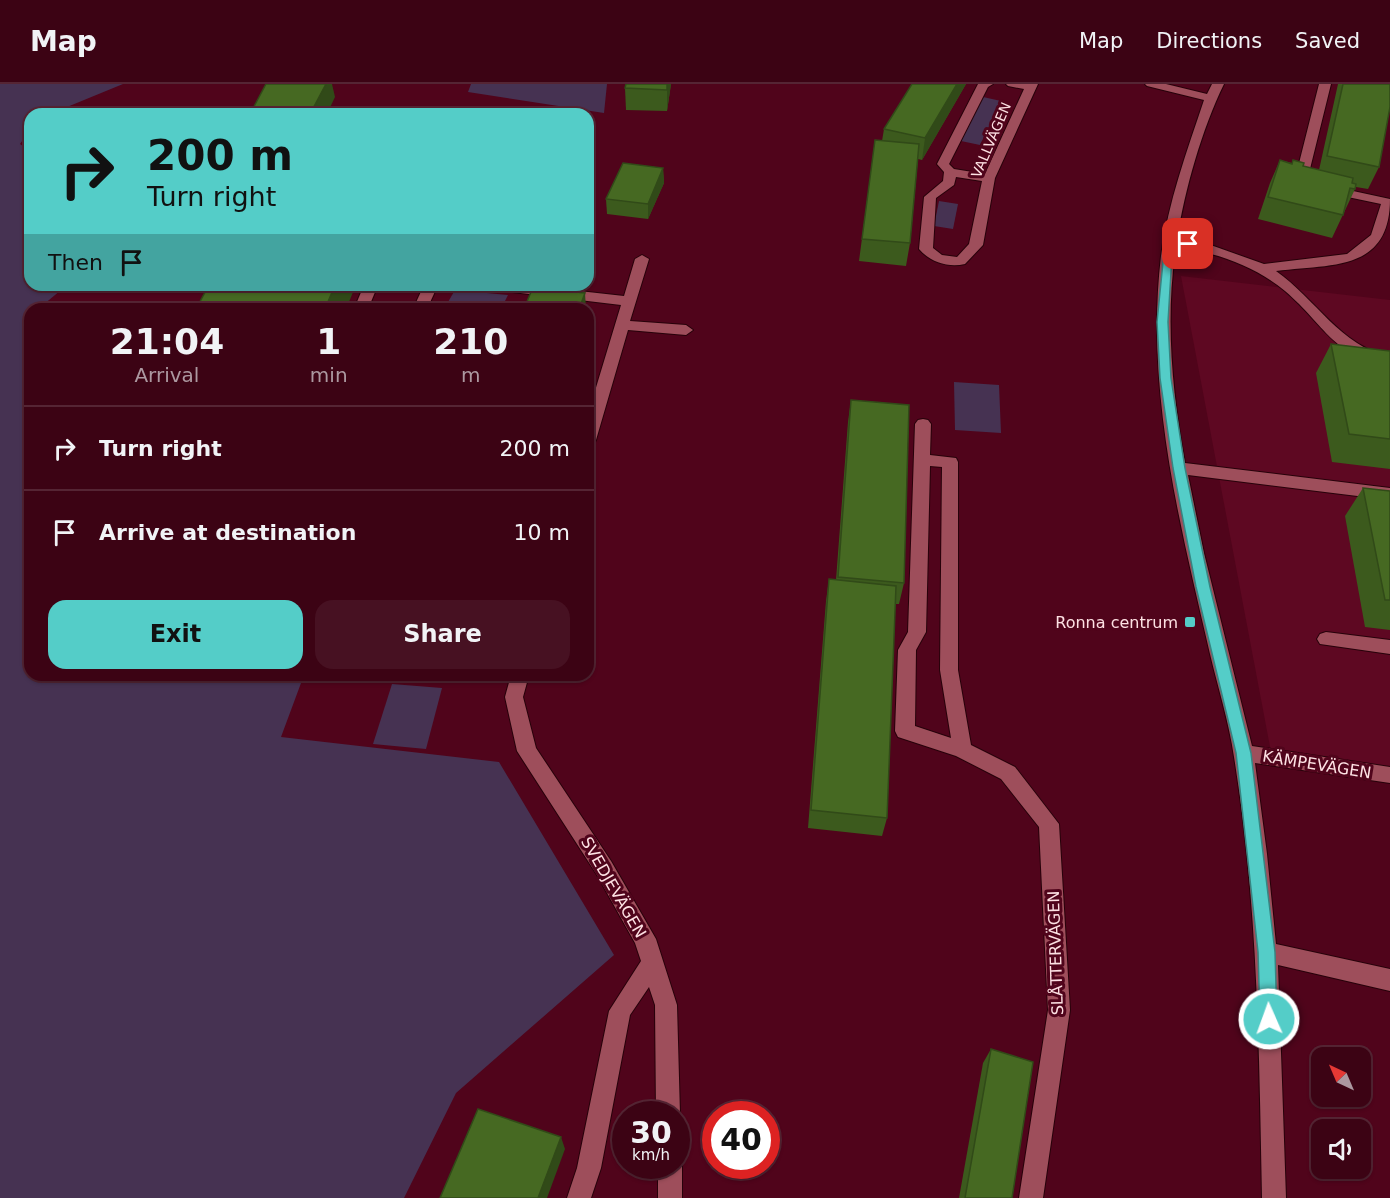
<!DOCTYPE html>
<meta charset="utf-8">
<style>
body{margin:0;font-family:"DejaVu Sans",sans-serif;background:#471122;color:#f1f3f6;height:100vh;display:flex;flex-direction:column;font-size:22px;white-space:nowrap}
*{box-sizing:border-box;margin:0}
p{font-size:20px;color:#ac98a0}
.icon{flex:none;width:33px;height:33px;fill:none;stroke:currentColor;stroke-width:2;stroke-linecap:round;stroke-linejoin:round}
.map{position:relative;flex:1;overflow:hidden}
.drawer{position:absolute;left:24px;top:219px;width:570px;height:378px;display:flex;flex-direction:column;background:#3c0314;border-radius:18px;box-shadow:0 2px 4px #0004,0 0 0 2px #552534}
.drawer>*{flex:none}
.top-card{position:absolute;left:24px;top:24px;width:570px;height:183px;border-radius:18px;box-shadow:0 2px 4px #0004,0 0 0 2px #552534;background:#54cdc8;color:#111;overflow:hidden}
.needle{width:39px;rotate:316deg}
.controls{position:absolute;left:1311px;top:963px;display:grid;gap:12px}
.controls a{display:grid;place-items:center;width:60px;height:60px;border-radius:12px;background:#3c0314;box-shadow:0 2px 4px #0004,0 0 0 2px #552534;font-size:30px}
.speed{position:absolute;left:612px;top:1017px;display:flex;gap:12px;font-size:30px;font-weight:700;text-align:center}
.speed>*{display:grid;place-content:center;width:78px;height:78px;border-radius:50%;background:#3c0314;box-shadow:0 2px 4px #0004,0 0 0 2px #552534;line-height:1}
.speed small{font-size:15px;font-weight:400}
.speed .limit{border:9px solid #d22;background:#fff;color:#111}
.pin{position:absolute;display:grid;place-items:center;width:51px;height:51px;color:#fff;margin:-26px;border-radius:12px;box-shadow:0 3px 9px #0006}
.me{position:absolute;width:66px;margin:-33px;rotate:358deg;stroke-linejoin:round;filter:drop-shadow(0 0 4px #0008)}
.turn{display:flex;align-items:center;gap:21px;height:126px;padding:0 24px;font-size:27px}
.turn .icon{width:78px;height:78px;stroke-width:2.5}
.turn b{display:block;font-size:42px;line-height:51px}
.then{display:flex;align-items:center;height:57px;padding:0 24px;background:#0003;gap:12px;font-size:22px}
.eta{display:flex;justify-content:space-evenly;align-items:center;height:102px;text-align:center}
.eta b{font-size:36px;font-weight:600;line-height:42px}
.primary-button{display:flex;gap:12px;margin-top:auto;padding:12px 24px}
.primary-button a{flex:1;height:69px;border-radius:18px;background:#54cdc8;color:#111;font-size:24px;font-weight:600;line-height:69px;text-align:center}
.primary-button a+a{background:#471122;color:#f1f3f6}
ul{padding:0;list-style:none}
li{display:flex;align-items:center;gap:18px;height:84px;padding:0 24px;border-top:2px solid #552534}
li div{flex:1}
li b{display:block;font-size:22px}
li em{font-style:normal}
header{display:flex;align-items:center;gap:36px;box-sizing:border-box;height:84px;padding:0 30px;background:#3c0314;border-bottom:2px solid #552534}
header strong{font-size:28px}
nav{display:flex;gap:33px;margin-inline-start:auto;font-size:21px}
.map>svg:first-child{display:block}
</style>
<header>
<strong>Map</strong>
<nav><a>Map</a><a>Directions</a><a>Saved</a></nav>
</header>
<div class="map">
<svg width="1390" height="1114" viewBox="0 0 1390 1114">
<rect width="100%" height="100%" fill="#50041b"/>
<!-- built -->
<polygon fill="#5e0822" points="1181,192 1390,216 1390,685 1271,668"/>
<!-- green -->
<g fill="#463252">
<polygon points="0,0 123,0 50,30 30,30 30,46 20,60 30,67 30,201 67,201 43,221 43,225 30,225 30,591 304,591 281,653 499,678 614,871 456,1009 404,1114 0,1114"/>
<polygon points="471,0 607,0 604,29 468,8"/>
<polygon points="983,13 1001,17 980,61 961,57"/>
<polygon points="939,117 958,120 953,145 934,142"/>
<polygon points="455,206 508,211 501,225 444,225"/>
<polygon points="954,298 999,301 1001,349 955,346"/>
<polygon points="392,600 442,604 426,665 373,660"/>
</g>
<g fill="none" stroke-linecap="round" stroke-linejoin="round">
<defs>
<g id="minor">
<path d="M978,0H993L988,3L949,80L954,85L985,90L1024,5L1008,2L1006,0H1038L995,94L983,161L965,180C948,184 930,178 919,165L924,113L943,97L944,88L937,80ZM956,93L982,97L969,160L957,173L942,171L933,164L936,114L954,101Z"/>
<path d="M1145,0H1166L1207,10L1212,0H1224C1202,45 1185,105 1177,155L1205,159L1264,180L1347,170L1371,151L1381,120L1300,103L1294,99L1319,0H1331L1307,97L1390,115C1390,188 1331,180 1276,187C1316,215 1340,262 1390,273V283C1330,270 1327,243 1285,207C1255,182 1215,168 1176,163C1165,234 1172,309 1185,379L1390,404V416L1188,391L1204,469L1252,662L1390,683V699L1255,679L1267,770L1276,860L1390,885V907L1278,881L1286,1114H1262C1259,966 1258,819 1234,673C1229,638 1218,604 1210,570C1180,440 1145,307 1161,172C1168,118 1187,67 1204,16L1147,2Z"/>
<polygon points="642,171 649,175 630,237 686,241 693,246 686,251 628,246 596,356 594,360 588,361 588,330 621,221 486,205 479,201 525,201 624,212 635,175"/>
<polygon points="364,201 378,201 368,225 354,225"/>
<polygon points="424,201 438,201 427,225 413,225"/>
<path d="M923,335L928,336L931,340L930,371L956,374L958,378V586L971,661L1015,683L1059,740L1070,926L1043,1114H1019L1048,926L1039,743L1001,695L956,672L898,653L895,647L898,566L908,548L915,340L918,336ZM930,382L942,383L940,586L951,654L915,642L916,566L926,548Z"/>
<polygon points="1326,548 1390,556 1390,570 1320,560 1317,555 1320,550"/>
<polygon points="511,591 529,591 523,613 536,664 611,777 656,855 677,921 680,1030 676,1038 676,1030 656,1030 655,921 649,903 630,931 601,1084 591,1114 567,1114 577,1084 609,927 641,877 635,859 597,791 517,667 505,613"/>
<polygon points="676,1073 682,1082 682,1114 658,1114 658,1082 676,1082"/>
</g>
</defs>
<!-- minor casing -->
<use href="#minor" stroke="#27020a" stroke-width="2"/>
<!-- minor -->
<use href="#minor" fill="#9e4e5b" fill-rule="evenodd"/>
</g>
<!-- wall -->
<g fill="#3c5a1d">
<polygon points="626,0 671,0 667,27 626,26 625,4"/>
<polygon points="912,0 966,0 922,76 918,75 910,159 906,182 859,177 875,56 882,57 884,45"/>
<polygon points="1338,0 1390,0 1379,83 1368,105 1356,103 1332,154 1258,135 1270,99 1280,76 1292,79 1293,76 1303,82 1319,86"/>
<polygon points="663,84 664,99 648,135 607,130 606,115"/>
<polygon points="1331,260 1390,267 1390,385 1332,378 1316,289"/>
<polygon points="851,316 904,499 899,520 895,520 887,734 882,752 808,744 826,517 829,495 836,496 848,338"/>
<polygon points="1363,404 1390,407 1390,546 1365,543 1345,432"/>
<polygon points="991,965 1012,1114 959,1114 983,979"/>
</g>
<!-- shaded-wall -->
<g fill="#314a18">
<polygon points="326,0 332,0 335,13 327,30 310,30"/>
<polygon points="667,0 671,0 667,27"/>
<polygon points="957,0 966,0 922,76 925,54"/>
<polygon points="663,84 664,99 648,135 648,120"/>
<polygon points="335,201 356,201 346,225 325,225"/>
<polygon points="585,209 586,225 579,225"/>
<polygon points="561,1053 565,1065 547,1114 538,1114"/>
</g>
<!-- building -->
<g fill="#466922" stroke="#314a18" stroke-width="1.5">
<polygon points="266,0 326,0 310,30 250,30"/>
<polygon points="626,0 667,0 667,6 625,4"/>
<polygon points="912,0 957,0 925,54 884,45"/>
<polygon points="1343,0 1390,0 1390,23 1379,83 1327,72"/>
<polygon points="875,56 919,60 910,159 862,155"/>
<polygon points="1280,76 1292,80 1293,76 1304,79 1303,82 1353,94 1352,99 1356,100 1355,105 1350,104 1343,131 1268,113"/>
<polygon points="623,79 663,84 648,120 606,115"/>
<polygon points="209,201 335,201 325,225 196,225"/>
<polygon points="533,203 585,209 579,225 524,225"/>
<polygon points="1331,260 1390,267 1390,355 1349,350"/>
<polygon points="851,316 909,321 904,499 838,493"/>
<polygon points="1363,404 1390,407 1390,516 1385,516"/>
<polygon points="829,495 896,502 887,734 811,726"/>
<polygon points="991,965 1033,978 1012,1114 965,1114"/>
<polygon points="478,1025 561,1053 538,1114 440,1114"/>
</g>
<!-- route -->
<polygon fill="#54cdc8" stroke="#378582" stroke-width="1.5" points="1170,154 1193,160 1188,163 1175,161 1172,172 1168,238 1171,294 1185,384 1210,503 1251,669 1275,868 1277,935 1275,941 1269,943 1263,941 1260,935 1258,868 1236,669 1196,503 1173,384 1160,294 1157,238 1165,158"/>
<!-- markers -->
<rect fill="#54cdc8" stroke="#50041b" stroke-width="2" x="1184" y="532" width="12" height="12" rx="3"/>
<g text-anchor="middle" stroke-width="6" stroke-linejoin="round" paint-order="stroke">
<!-- far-street labels -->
<g font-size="14" fill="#fde1e3" stroke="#50041b">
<text transform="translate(991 56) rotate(-67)" y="5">VALLVÄGEN</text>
</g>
<!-- poi labels -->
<g font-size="16" fill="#fde1e3" stroke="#50041b" text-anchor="end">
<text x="1178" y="544">Ronna centrum</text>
</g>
<!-- street labels -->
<g font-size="16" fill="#fde1e3" stroke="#50041b">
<text transform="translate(1317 680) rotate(9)" y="6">KÄMPEVÄGEN</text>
<text transform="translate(614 803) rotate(60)" y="6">SVEDJEVÄGEN</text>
<text transform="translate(1055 869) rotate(-92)" y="6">SLÅTTERVÄGEN</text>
</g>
</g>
</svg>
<div class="controls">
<a><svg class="needle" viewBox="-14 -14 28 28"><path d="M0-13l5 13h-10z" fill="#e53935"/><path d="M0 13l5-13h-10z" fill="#ac98a0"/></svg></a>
<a><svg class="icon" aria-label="sound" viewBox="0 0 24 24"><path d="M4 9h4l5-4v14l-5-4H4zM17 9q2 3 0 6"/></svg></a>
</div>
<div class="speed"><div>30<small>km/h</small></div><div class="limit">40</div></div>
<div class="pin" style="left:1188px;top:160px;background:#d93025"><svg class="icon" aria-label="arrive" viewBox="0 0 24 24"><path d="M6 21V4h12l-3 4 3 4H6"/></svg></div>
<svg class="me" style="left:1269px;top:935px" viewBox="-20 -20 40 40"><circle r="17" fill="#54cdc8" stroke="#fff" stroke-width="3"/><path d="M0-11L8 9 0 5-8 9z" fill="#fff"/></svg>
<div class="top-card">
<div class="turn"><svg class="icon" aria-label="right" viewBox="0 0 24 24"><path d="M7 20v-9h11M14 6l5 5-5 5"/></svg><div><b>200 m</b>Turn right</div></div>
<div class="then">Then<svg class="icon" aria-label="arrive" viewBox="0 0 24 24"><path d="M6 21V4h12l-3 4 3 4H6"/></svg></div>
</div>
<section class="drawer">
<div class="eta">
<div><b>21:04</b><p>Arrival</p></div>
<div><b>1</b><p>min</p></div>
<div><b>210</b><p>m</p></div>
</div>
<ul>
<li><svg class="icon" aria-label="right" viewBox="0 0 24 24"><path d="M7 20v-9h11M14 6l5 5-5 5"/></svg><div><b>Turn right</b></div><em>200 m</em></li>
<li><svg class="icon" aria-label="arrive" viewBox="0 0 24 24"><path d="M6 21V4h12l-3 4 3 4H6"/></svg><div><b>Arrive at destination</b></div><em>10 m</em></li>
</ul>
<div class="primary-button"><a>Exit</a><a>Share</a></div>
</section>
</div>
